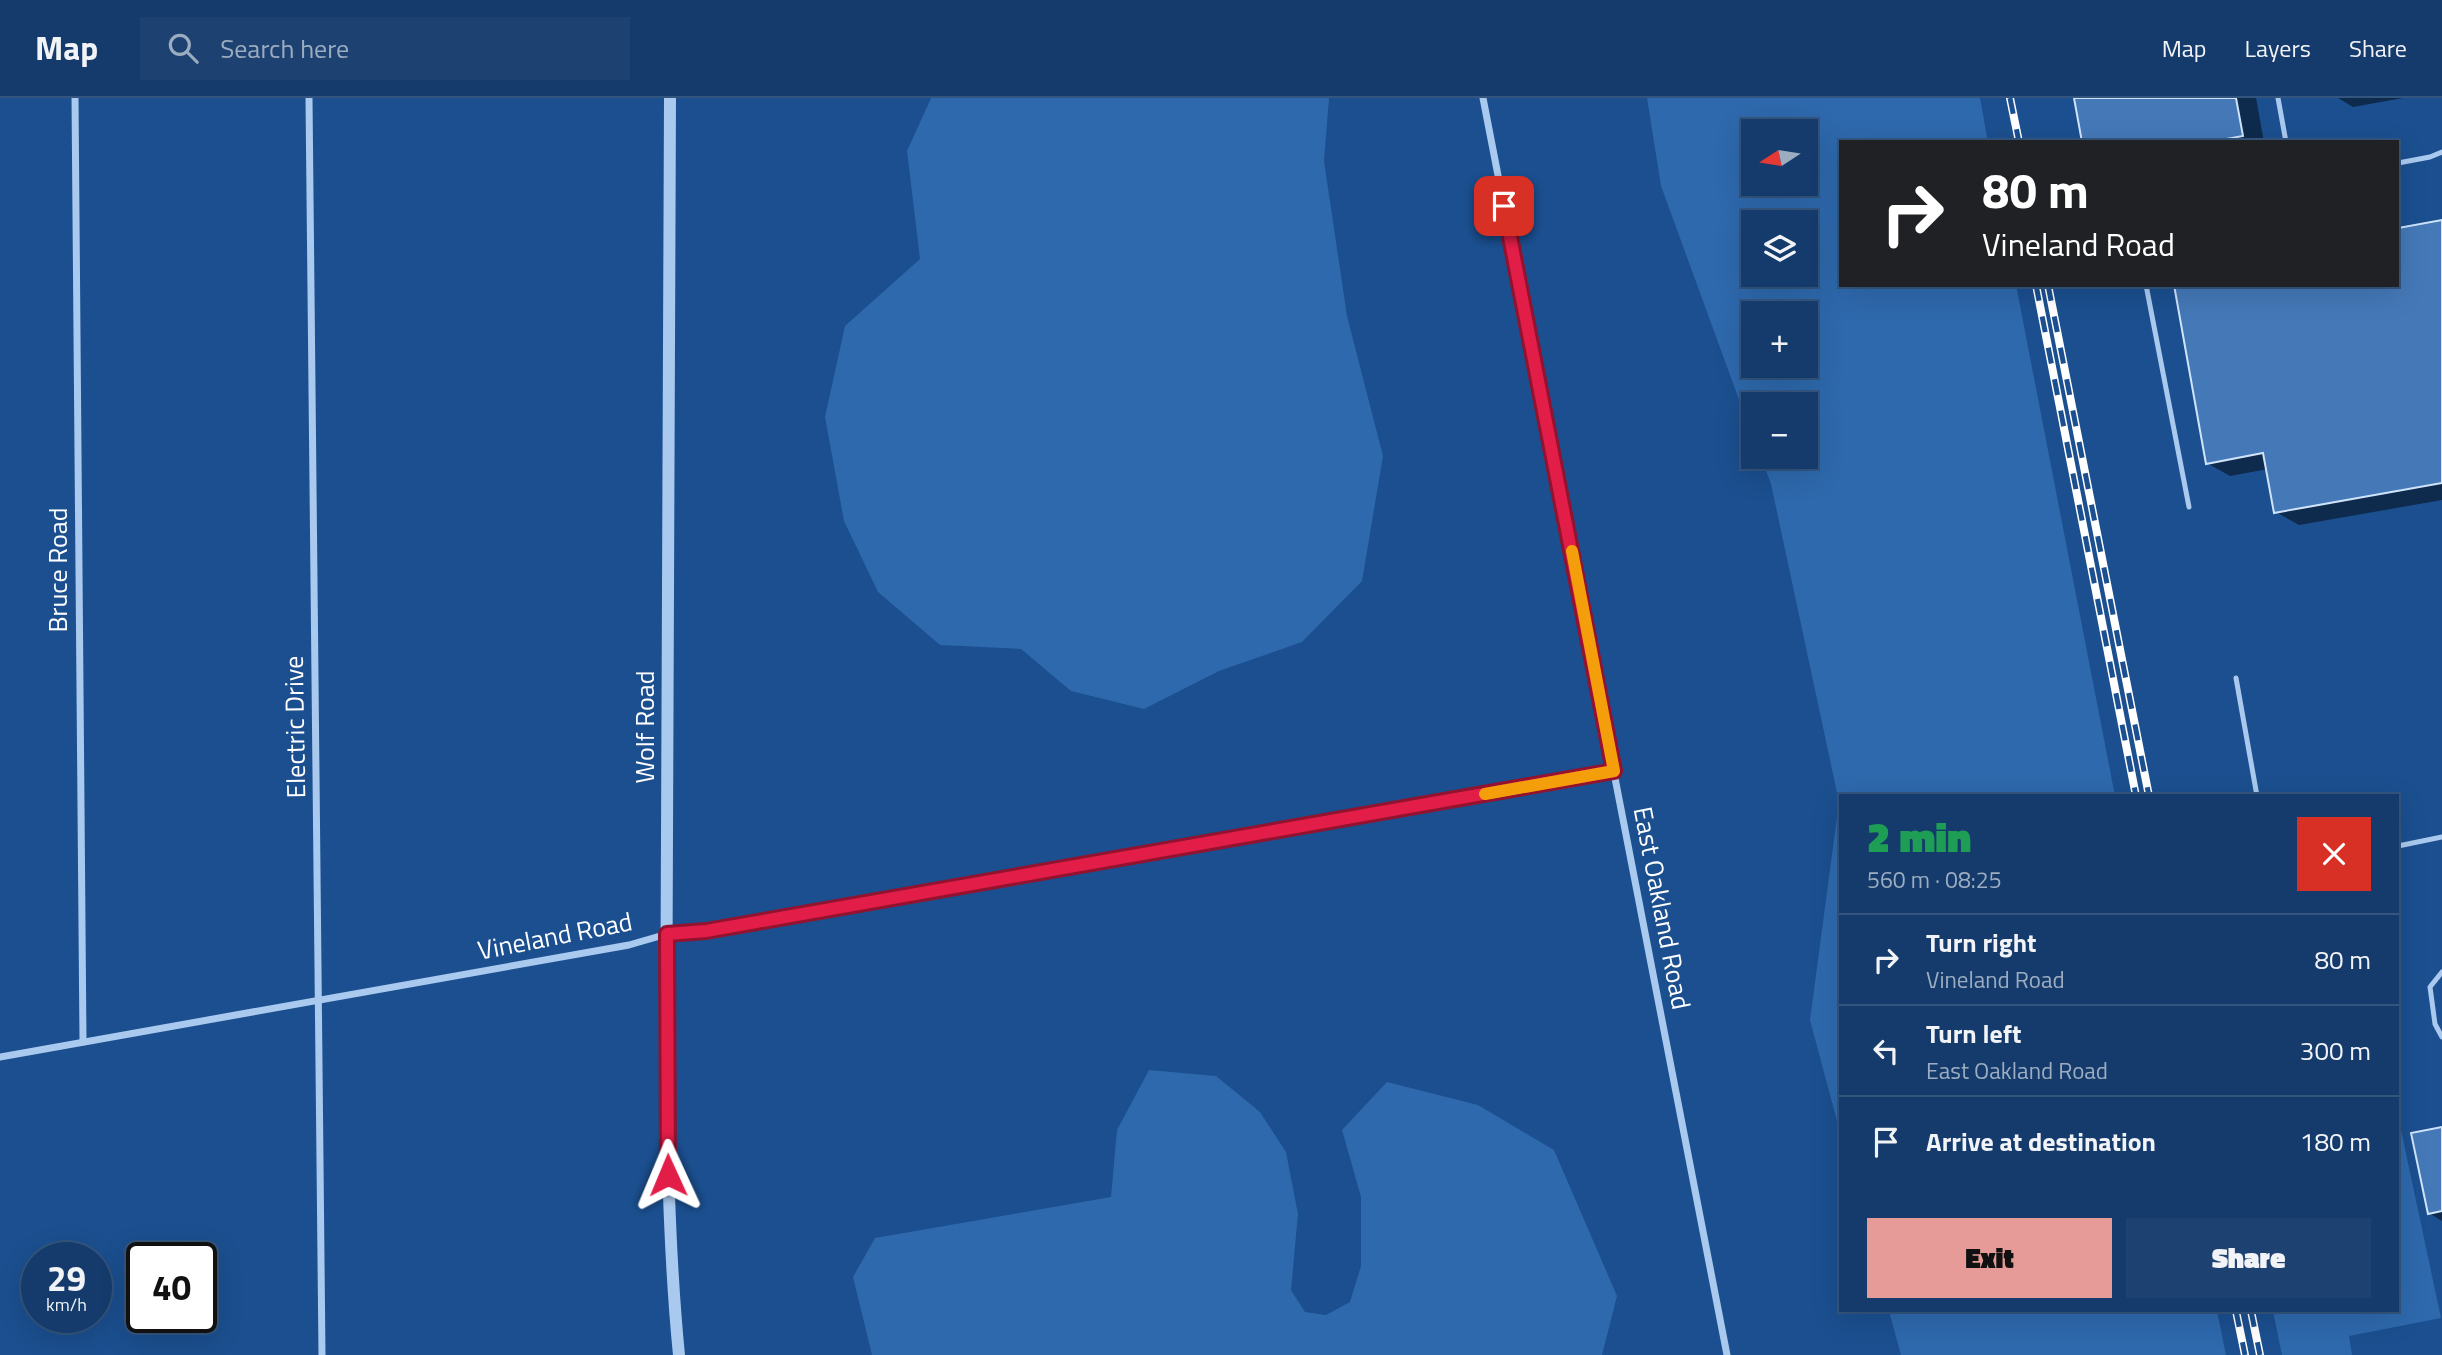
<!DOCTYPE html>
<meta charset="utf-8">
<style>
body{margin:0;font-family:"Titillium Web",sans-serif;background:#1d4271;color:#f1f3f6;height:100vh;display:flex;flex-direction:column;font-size:26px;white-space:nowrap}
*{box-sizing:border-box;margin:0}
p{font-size:23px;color:#9dadc1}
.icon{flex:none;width:38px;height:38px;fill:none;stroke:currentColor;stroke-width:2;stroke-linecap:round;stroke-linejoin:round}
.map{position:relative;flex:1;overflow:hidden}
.details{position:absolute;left:1839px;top:696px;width:560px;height:518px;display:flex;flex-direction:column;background:#143b6b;border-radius:0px;box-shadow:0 7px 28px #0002,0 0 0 2px #33557e}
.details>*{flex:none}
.banner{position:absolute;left:1839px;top:42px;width:560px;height:147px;border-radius:0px;box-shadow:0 7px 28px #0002,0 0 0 2px #33557e;background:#202124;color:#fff;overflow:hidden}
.needle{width:46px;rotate:258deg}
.fabs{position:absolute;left:1741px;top:21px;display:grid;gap:14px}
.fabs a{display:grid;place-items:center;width:77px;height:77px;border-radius:0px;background:#143b6b;box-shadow:0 7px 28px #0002,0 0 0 2px #33557e;font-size:35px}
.speed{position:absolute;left:21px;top:1144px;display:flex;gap:14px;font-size:35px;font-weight:700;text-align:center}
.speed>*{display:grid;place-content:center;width:91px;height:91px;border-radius:50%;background:#143b6b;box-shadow:0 7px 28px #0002,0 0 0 2px #33557e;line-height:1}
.speed small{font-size:18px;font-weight:400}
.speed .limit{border:4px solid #111;border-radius:10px;background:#fff;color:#111}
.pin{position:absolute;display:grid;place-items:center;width:60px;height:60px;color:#fff;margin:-30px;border-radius:14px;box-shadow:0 4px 10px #0006}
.me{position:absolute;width:77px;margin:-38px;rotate:359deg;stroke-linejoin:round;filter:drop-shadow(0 0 5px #0008)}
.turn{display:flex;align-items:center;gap:24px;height:147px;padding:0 28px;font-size:32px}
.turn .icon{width:91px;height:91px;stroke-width:2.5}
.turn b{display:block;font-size:49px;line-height:60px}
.round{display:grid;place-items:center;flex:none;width:74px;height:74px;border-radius:0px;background:#1d4271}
.head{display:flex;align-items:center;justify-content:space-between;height:119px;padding:0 28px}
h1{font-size:42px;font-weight:800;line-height:52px;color:#1e9e55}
.primary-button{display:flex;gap:14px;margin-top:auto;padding:14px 28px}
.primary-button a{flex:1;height:80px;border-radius:0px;background:#e69b98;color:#111;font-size:28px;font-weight:800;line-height:80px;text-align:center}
.primary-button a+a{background:#1d4271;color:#f1f3f6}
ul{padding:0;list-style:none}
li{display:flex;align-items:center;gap:21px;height:91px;padding:0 28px;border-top:2px solid #33557e}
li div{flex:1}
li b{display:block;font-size:26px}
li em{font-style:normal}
header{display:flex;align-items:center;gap:42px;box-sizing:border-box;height:98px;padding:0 35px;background:#143b6b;border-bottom:2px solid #33557e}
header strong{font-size:33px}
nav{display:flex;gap:38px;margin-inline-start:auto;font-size:24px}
.search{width:490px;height:63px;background:#1d4271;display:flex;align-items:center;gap:18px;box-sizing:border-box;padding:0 24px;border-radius:0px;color:#9dadc1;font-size:26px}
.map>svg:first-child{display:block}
</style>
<header>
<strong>Map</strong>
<div class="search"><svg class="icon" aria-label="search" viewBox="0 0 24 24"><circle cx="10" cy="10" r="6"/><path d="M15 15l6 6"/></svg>Search here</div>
<nav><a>Map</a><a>Layers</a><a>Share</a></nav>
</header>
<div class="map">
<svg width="2442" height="1257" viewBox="0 0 2442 1257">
<rect width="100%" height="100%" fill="#1b4f8f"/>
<!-- green -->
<g fill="#2e69ad" fill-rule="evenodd">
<polygon points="931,0 1329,0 1324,63 1347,218 1383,358 1362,483 1302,544 1219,573 1144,611 1071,593 1021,551 940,547 878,494 844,423 825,319 845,228 920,161 907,53"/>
<path d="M1647,0H1980L1988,44H1841V187H2016L2115,698H1841V1038L1810,922L1839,704L1771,386L1761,359H1806V306H1754L1753,340L1661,88ZM1754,33H1806V86H1754ZM1754,124H1806V177H1754ZM1754,215H1806V268H1754Z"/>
<polygon points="1149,972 1216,978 1260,1014 1286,1054 1298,1116 1291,1192 1305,1214 1326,1217 1350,1204 1361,1168 1361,1099 1342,1032 1387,984 1478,1007 1554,1052 1617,1198 1602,1257 872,1257 853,1179 875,1140 1111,1099 1117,1032"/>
<polygon points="2398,1018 2441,1220 2349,1238 2352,1257 2282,1257 2273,1213 2398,1213"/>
<polygon points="1889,1213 2217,1213 2226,1257 1901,1257"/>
</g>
<!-- shadow -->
<g fill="#0007">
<polygon points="2076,0 2256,0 2264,44 2084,44"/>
<polygon points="2338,0 2403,0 2353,9"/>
<polygon points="2442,124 2442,402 2299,427 2276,414 2268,371 2230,378 2207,365 2398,187 2398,132"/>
<polygon points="2442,1031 2442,1123 2429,1115"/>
</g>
<!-- building -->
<g fill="#4478b7" stroke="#cfe3fa" stroke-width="2">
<polygon points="2074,0 2236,0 2243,38 2210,44 2082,44"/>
<polygon points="2442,122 2442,385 2274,415 2263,355 2206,366 2174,187 2398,187 2398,130"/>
<polygon points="2442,1029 2442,1113 2428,1116 2411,1035"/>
</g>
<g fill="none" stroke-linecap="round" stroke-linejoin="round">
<!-- service -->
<g stroke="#a9c9ee" stroke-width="5">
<polyline points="2278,0 2286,44"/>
<polyline points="2398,65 2430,59 2442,54"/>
<polyline points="2146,187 2189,409"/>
<polyline points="2236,580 2257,698"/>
<polyline points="2398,748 2442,739"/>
<polyline points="2442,874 2430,889 2435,926 2442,939"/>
</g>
<!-- minor -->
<g stroke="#a9c9ee" stroke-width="7">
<polyline points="75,0 83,944"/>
<polyline points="309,0 322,1257"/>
<polyline points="1483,0 1727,1257"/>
<polyline points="0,959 629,847 667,836 707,833 1614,673"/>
</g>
<!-- tertiary -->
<path stroke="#a9c9ee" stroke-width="12" d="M670,0L666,983C668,1074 670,1166 679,1257"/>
<defs>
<g id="rail">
<polyline points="2010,0 2019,44"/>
<polyline points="2036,187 2136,698"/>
<polyline points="2048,187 2149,698"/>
<polyline points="2236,1213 2245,1257"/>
<polyline points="2251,1213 2260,1257"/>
</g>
</defs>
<!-- rail casing -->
<use href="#rail" stroke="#fff" stroke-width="8"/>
<!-- rail -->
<use href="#rail" stroke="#1b4f8f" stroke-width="5" stroke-dasharray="16" stroke-linecap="butt"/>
</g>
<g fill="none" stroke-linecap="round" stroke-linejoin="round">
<defs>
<polyline id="route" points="668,1077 667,836 706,833 1614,673 1504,108"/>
</defs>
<!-- route casing -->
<use href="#route" stroke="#92132f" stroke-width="18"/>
<!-- route -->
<use href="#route" stroke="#e11d48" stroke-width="12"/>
<!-- slow -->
<polyline stroke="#f59e0b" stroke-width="12" points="1485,696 1614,673 1572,453"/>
</g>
<g text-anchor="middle" stroke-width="6" stroke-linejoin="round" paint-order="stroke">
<!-- street labels -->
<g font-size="26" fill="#fff" stroke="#1b4f8f">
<text transform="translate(58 472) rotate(-90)" y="9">Bruce Road</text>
<text transform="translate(295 629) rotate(-91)" y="9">Electric Drive</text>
<text transform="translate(645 629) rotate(-90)" y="9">Wolf Road</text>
<text transform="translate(1662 810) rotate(79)" y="9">East Oakland Road</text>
<text transform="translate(555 838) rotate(-11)" y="9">Vineland Road</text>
</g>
</g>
</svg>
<div class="fabs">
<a><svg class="needle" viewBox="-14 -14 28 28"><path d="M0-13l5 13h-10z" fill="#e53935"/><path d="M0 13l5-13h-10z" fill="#9dadc1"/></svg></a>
<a><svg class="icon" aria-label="layers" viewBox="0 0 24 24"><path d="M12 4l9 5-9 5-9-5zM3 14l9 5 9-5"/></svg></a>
<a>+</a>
<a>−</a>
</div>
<div class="speed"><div>29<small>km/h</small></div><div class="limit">40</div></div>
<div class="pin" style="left:1504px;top:108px;background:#d93025"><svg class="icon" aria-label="arrive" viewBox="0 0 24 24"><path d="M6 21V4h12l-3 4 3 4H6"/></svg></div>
<svg class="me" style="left:668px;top:1077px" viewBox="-20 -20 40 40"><path d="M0-17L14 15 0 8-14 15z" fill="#e11d48" stroke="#fff" stroke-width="4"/></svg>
<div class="banner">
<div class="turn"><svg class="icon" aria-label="right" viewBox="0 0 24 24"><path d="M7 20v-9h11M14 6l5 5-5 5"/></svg><div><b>80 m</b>Vineland Road</div></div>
</div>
<section class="details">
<div class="head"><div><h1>2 min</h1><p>560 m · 08:25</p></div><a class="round" style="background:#d93025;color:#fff"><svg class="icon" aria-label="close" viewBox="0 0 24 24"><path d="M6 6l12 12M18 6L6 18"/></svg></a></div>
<ul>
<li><svg class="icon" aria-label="right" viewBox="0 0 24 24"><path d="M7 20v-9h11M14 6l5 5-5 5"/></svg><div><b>Turn right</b><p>Vineland Road</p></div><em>80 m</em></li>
<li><svg class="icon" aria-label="left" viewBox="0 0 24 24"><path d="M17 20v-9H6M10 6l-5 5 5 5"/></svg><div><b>Turn left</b><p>East Oakland Road</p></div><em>300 m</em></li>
<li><svg class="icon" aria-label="arrive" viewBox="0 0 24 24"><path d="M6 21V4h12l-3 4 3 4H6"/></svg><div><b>Arrive at destination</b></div><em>180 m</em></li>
</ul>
<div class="primary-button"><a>Exit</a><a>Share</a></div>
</section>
</div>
